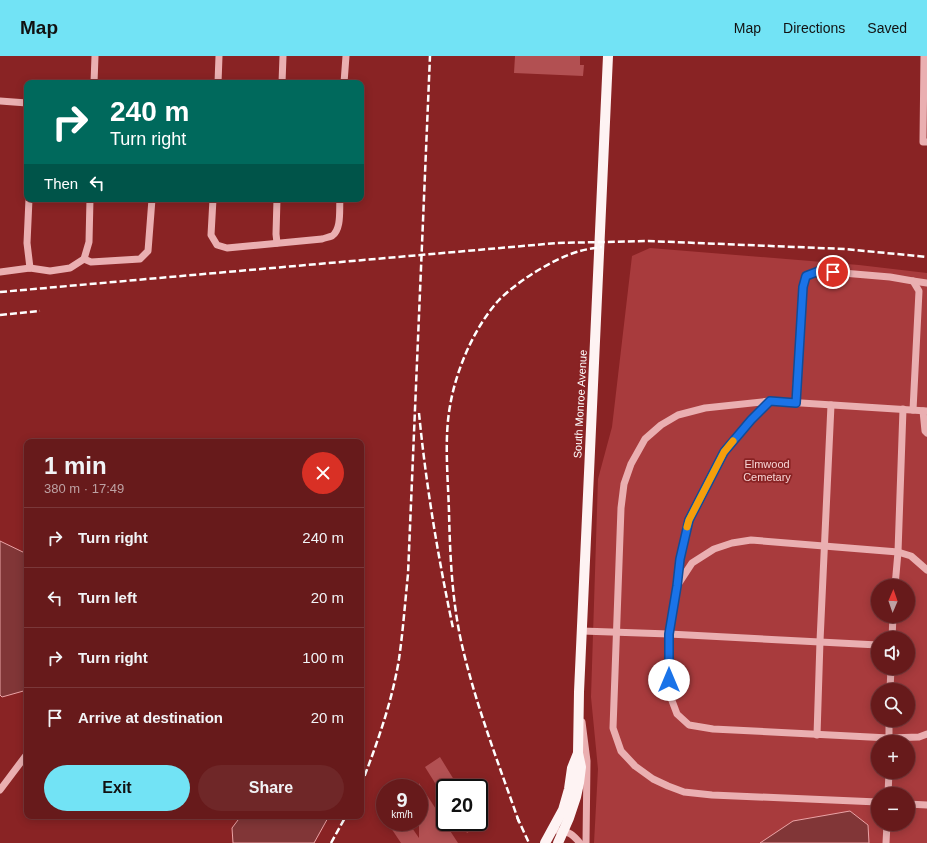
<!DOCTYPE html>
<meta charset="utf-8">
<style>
body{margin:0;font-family:Arial,sans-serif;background:#6f2728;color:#f1f3f6;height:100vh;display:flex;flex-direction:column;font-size:15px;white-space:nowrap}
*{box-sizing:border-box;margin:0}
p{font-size:13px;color:#bda1a3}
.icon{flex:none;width:22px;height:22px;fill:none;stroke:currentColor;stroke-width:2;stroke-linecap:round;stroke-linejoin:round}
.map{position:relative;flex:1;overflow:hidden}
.drawer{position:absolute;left:24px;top:383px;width:340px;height:380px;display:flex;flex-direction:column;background:#671a1b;border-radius:8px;box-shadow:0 2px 10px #0003,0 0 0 1px #7a383a}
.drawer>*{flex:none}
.banner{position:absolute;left:24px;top:24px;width:340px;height:122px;border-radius:8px;box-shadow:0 2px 10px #0003,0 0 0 1px #7a383a;background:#00695c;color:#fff;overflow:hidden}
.needle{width:26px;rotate:2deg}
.tools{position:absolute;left:871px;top:523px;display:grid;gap:8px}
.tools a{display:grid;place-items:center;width:44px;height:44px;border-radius:50%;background:#671a1b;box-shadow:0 2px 10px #0003,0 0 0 1px #7a383a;font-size:20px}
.speed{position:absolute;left:376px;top:723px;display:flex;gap:8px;font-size:20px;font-weight:700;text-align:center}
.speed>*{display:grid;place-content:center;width:52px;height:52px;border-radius:50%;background:#671a1b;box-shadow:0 2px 10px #0003,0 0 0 1px #7a383a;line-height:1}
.speed small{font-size:10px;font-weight:400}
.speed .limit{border:2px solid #111;border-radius:6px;background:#fff;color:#111}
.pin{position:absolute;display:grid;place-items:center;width:34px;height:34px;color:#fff;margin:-17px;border:2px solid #fff;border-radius:50%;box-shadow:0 1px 4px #0007}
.me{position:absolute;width:44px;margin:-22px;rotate:0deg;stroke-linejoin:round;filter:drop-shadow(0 0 3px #0008)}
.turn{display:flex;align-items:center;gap:14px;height:84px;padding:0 20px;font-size:18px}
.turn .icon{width:52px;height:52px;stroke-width:2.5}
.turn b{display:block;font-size:28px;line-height:34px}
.then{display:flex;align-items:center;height:38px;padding:0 20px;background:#0003;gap:8px;font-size:15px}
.round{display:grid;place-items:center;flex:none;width:42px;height:42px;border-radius:21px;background:#6f2728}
.overview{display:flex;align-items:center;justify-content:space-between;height:68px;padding:0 20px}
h1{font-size:24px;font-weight:700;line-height:30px}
.cta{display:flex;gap:8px;margin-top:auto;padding:8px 20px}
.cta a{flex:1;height:46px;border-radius:24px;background:#72e3f5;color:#111;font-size:16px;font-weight:700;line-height:46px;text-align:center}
.cta a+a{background:#6f2728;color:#f1f3f6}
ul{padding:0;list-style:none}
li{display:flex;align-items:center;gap:12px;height:60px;padding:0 20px;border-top:1px solid #7a383a}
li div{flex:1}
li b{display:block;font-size:15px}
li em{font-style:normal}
header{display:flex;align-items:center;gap:24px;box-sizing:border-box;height:56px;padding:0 20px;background:#72e3f5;color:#111}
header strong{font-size:19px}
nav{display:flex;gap:22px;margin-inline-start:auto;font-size:14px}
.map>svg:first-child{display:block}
</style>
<header>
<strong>Map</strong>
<nav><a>Map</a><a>Directions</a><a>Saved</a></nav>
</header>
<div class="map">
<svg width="927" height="787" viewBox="0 0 927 787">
<rect width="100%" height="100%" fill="#892324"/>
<!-- green -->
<path fill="#a83b3d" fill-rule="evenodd" d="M650,192L859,209L927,217V787H594L598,713L591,641L598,423L612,371L632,200ZM878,530H908V560H878ZM878,582H908V612H878ZM878,634H908V664H878ZM878,686H908V716H878ZM878,738H908V768H878Z"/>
<!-- water -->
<g fill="#813637" stroke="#eba3a6">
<polygon points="0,485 27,498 27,634 2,641 0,639"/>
<polygon points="850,755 868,769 869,787 760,787 793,765"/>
<polygon points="241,760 329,760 314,787 233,787 232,772"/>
</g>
<!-- building -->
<g fill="#b25052">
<polygon points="515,0 580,0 580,9 584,9 583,20 514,17"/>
<polygon points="440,701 459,732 445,732 445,743 425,711"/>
<polygon points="419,727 458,787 401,787 387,766 408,766 419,782"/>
<polygon points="460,766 485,766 467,777"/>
</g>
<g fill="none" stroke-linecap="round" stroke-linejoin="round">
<!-- minor -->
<g stroke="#eaafb1" stroke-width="7">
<polyline points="924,0 923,86 927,86"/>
<polyline points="94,27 95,0"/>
<polyline points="218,27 219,0"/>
<polyline points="282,27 283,0"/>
<polyline points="344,27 346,0"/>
<polyline points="0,45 27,47"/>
<polyline points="29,143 27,187 30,212"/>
<path d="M213,143L211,179L217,189L227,192L322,183C325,182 329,181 332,180C342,173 339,153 340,143"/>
<polyline points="277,143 276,178 277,187"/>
<polyline points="84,203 91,206 140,203 148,195 152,143"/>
<polyline points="0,216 30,212 50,215 70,212 84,203 89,186 90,143"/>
<polyline points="913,225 927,227"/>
<polyline points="795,347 803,231 806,220 819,215 890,221 913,225 919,235 913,354"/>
<polyline points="923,355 925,375 927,377"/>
<polyline points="927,514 911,500 898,496 751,484 732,487 714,493 692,507 677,530 669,578 669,624 671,642 677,658 689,669 713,673 889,682 919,681 927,678"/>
<polyline points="677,528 680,503 689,464 703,436 724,396 751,365 770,345"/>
<polyline points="895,530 898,496 903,353"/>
<polyline points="582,575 669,578 878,589"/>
<polyline points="892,582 893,560"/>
<polyline points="890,634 891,612"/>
<polyline points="582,666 587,705 586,787"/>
<polyline points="817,679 820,585 831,349"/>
<polyline points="889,686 889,664"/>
<polyline points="0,734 27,698"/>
<polyline points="888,738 889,716"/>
<polyline points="878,746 712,739 684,736 668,730 653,723 635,710 621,695 613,672 621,452 624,428 631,408 645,383 661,369 678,359 705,352 770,345 927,355"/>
<polyline points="908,748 927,749"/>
<path d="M559,775C569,775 573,779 580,787"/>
<polyline points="886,787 887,768"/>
</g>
<!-- major -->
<g stroke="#fef3f3" stroke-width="10">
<polyline points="545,787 563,754 569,733 572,712 578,697"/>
<polyline points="558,787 569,762 576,741 579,727 581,711 578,697 579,636 608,0"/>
</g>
<!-- rail -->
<g stroke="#fff" stroke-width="2.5" stroke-dasharray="7 3" stroke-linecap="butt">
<polyline points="0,236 557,187 648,185 845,193 927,201"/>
<polyline points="0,259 40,255"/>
<path d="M419,357C426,429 438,501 453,572"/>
<path d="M361,729C377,688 392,646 399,603C403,575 405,547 408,518L430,0"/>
<polyline points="517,761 529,787"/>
<path d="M519,766C498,706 475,647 461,585C452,543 450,499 449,456C448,422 444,383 450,350C456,314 474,272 498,245C516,226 554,202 580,195C587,193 595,192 602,191"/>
<polyline points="331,787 346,760"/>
</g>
</g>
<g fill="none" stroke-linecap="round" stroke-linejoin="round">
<defs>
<polyline id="route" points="669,624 669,578 677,530 680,503 689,464 724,396 751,364 770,345 796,347 803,231 806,220 819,215 833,216"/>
</defs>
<!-- route casing -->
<use href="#route" stroke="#114b97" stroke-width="10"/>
<!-- route -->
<use href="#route" stroke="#1a73e8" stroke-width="7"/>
<!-- slow -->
<polyline stroke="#f59e0b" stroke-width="7" points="687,471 689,464 724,396 733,385"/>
</g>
<g text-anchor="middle" stroke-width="3.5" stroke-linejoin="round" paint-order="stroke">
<!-- street labels -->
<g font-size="11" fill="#fff" stroke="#892324">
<text transform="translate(580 348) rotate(-87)" y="4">South Monroe Avenue</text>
</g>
<!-- park labels -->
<g font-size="11" fill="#f7d4d5" stroke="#892324">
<text x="767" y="412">Elmwood<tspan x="767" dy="13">Cemetary</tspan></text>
</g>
</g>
</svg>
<div class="tools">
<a><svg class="needle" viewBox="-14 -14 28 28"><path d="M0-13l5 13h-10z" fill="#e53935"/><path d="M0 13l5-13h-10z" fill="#bda1a3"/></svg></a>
<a><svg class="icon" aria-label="sound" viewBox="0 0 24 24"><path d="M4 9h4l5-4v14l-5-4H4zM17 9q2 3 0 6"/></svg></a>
<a><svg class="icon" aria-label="search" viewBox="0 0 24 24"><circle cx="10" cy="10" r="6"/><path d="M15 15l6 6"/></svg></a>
<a>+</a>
<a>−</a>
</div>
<div class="speed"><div>9<small>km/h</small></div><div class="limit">20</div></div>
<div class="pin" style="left:833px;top:216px;background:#d93025"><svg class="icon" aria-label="arrive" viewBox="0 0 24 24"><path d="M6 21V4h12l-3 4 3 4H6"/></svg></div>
<svg class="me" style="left:669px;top:624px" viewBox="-20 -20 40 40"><circle r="19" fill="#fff"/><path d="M0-13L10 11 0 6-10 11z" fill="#1a73e8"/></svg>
<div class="banner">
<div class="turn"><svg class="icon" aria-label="right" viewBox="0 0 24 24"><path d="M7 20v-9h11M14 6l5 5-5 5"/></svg><div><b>240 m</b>Turn right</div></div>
<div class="then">Then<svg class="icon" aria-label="left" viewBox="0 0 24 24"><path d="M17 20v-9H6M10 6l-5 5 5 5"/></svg></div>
</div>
<section class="drawer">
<div class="overview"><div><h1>1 min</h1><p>380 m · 17:49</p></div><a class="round" style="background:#d93025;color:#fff"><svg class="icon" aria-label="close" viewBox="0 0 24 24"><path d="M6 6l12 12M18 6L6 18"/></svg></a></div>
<ul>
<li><svg class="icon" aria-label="right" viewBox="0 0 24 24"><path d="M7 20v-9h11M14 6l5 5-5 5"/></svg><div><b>Turn right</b></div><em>240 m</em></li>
<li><svg class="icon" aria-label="left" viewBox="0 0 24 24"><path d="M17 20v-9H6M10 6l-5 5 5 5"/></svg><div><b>Turn left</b></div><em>20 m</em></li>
<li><svg class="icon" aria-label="right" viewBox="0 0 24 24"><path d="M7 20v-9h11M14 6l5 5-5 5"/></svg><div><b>Turn right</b></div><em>100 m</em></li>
<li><svg class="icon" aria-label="arrive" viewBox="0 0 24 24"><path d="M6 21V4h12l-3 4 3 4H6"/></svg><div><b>Arrive at destination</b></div><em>20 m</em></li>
</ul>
<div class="cta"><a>Exit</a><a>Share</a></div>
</section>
</div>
